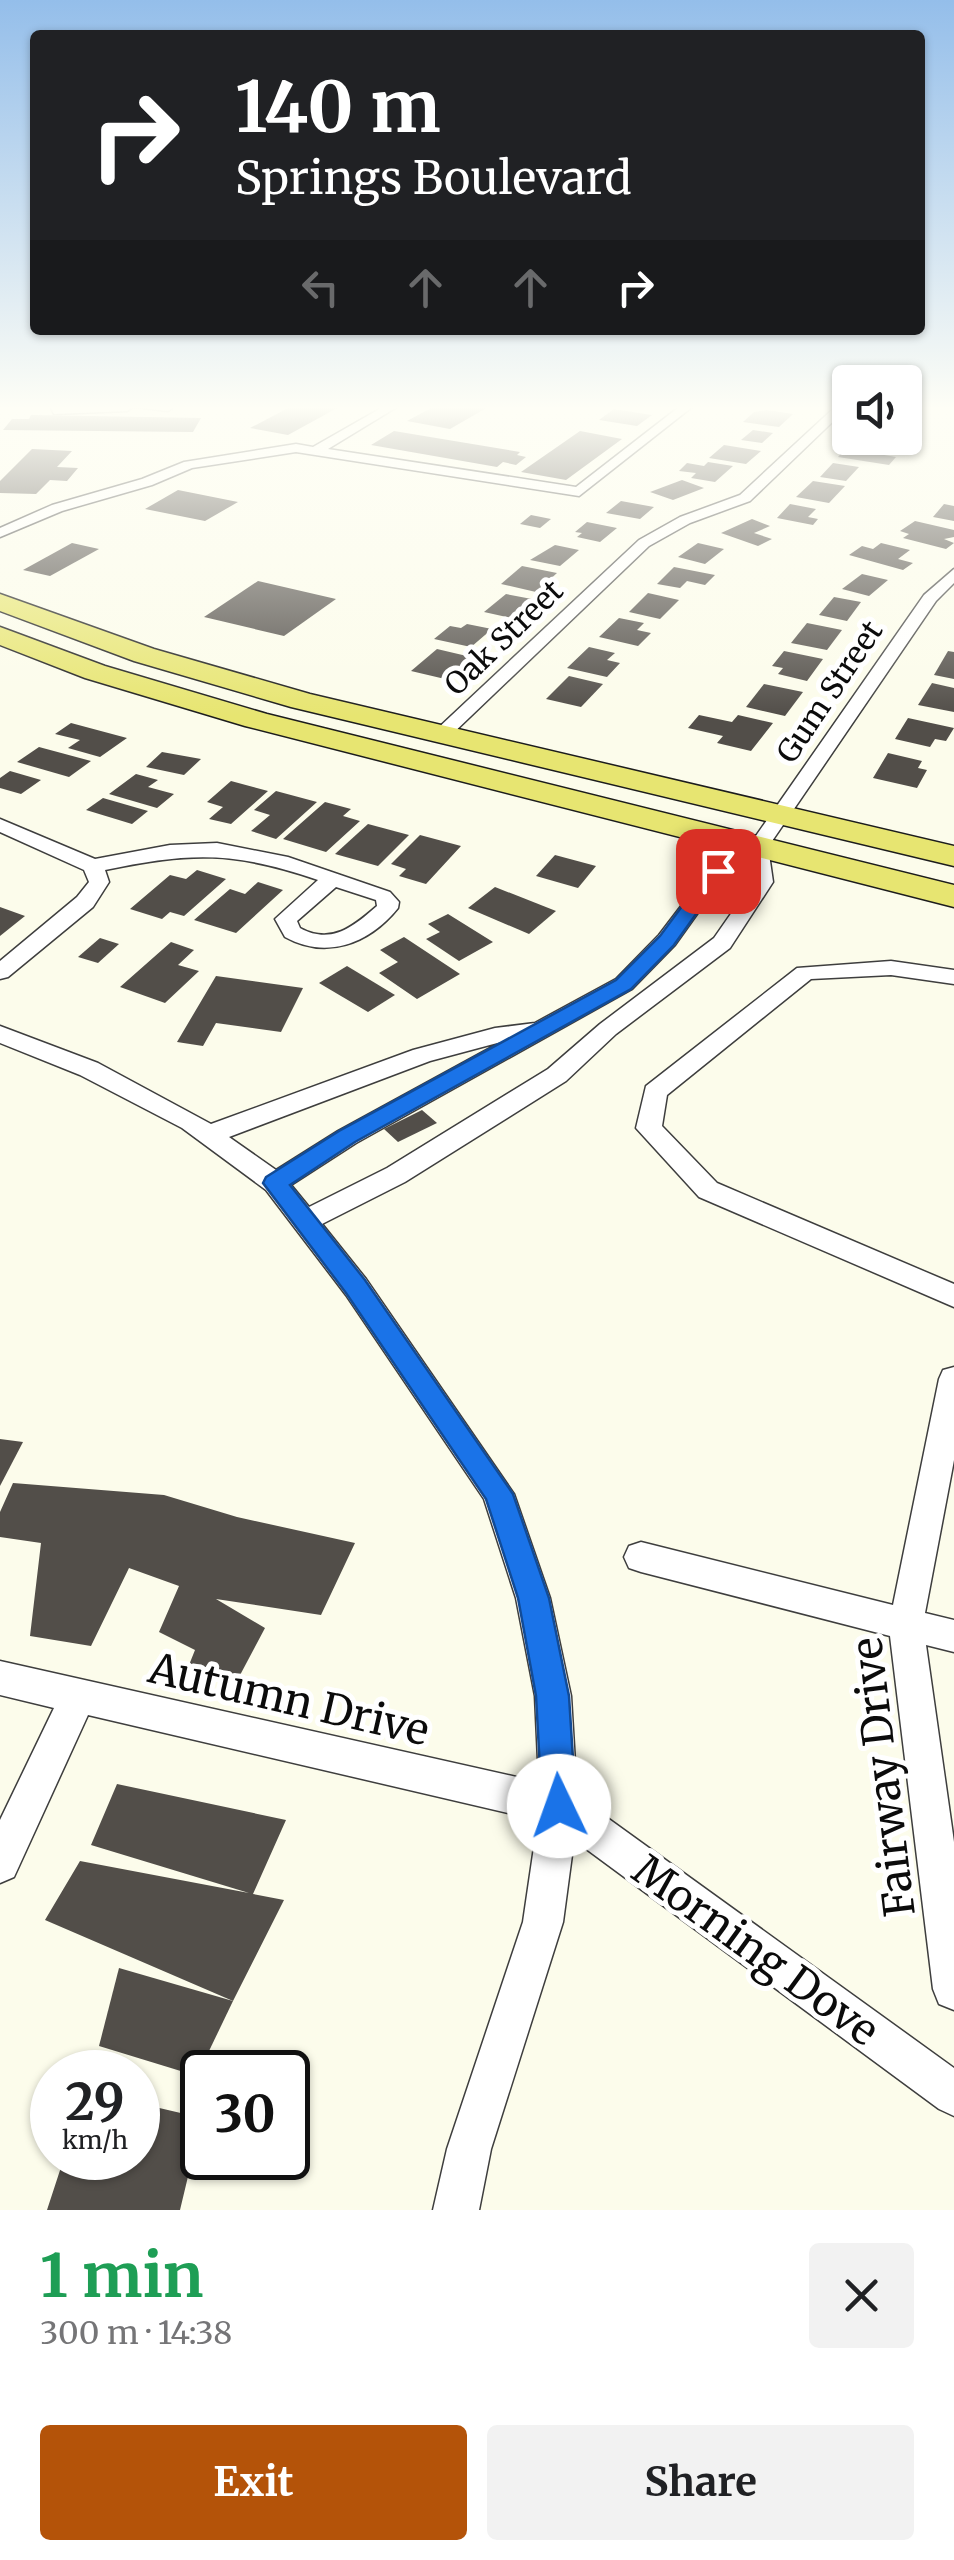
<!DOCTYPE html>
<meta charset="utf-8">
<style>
body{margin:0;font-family:Merriweather,serif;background:#f2f2f2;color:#202124;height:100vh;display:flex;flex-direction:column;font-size:38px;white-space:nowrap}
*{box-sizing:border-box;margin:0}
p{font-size:32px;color:#757577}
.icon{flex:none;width:55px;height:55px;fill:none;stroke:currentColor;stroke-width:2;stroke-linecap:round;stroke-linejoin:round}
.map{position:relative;height:2210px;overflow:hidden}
.details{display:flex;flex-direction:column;background:#fff;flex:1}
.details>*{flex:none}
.hud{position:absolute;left:30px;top:30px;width:895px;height:305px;border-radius:10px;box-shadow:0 2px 8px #0004;background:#202124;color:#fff;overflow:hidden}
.tools{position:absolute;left:832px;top:365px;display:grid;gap:20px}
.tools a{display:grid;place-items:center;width:90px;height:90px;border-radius:10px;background:#fff;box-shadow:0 2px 8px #0004;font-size:50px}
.speed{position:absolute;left:30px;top:2050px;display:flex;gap:20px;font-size:50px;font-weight:700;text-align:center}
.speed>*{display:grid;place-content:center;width:130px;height:130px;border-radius:50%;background:#fff;box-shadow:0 2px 8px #0004;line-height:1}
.speed small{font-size:25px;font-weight:400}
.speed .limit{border:5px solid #111;border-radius:15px;background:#fff;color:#111}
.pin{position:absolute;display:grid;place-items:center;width:85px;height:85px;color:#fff;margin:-42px;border-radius:20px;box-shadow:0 5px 15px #0006}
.me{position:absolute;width:110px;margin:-55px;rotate:357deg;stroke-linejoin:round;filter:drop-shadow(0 0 8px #0008)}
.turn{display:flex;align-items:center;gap:35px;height:210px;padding:0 40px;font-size:45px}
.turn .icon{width:130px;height:130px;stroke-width:2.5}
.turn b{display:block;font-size:70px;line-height:85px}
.lanes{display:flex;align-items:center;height:95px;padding:0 40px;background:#0003;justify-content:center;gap:50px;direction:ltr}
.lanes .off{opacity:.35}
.round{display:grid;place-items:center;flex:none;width:105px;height:105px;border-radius:10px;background:#f2f2f2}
.head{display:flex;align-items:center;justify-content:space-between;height:170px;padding:0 40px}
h1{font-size:60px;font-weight:700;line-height:75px;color:#1e9e55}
.primary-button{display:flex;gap:20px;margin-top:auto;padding:20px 40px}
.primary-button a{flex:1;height:115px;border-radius:10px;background:#b45309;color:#fff;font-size:40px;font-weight:700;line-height:115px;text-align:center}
.primary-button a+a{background:#f2f2f2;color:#202124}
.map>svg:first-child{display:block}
</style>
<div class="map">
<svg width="954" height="2210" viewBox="0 0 954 2210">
<rect width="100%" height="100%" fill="#fcfceb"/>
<!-- building -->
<g fill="#524e49">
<polygon points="290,407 339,407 288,435 250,428"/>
<polygon points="433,407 488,407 450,429 407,421"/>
<polygon points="614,409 652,415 637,426 599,420"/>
<polygon points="767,410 793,414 779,427 743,422 754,412"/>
<polygon points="31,415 201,418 193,432 3,430 12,419 29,419"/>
<polygon points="753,430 773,433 762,443 741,440"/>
<polygon points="394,431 520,452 517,455 526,457 516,465 503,462 497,467 371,445"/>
<polygon points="580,431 622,439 566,480 521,472"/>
<polygon points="724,445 761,451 746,464 709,458"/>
<polygon points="849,445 870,448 867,452 896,457 889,465 838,457"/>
<polygon points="32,449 72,451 57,467 78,468 67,481 50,480 36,494 0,493 0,481"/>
<polygon points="708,462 733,466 715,482 691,478 696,473 679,471 687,463 704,466"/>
<polygon points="833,463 859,467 846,481 820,477"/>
<polygon points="682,480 704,488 673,500 650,492"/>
<polygon points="813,481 845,486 829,503 796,497"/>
<polygon points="178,490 238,502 205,521 145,509"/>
<polygon points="621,501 654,507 640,519 606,513"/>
<polygon points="790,504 816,509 808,517 818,519 813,525 777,518"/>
<polygon points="944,504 954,506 954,521 933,517"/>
<polygon points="531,515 551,519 540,528 520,524"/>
<polygon points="752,519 770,526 754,533 772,539 758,546 721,533"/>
<polygon points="915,521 954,530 954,537 944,539 954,543 946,549 903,538 909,534 900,531"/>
<polygon points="587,522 617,528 600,542 577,537 582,533 575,532"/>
<polygon points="72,543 99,549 50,576 23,570"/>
<polygon points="698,543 724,549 705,564 678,557"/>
<polygon points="881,543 910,550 898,559 913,563 903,570 849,555 862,546 873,549"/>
<polygon points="555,545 579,550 560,566 530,560"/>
<polygon points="522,566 557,573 536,592 501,584"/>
<polygon points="674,567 715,575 705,585 687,581 680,588 657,584"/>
<polygon points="862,574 888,580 869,596 842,589"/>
<polygon points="258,581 336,599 284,636 204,617"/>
<polygon points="648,593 679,600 660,619 629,612"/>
<polygon points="506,594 537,600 515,619 484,612"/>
<polygon points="834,597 861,602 847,621 819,615"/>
<polygon points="619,618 644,623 637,630 651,633 638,646 599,637"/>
<polygon points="807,623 842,630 827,650 791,643"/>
<polygon points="467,624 492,629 471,647 434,639 450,626 461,628"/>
<polygon points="589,647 615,653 607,660 620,663 607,677 567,668"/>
<polygon points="437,649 471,657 445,679 411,671"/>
<polygon points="784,651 823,659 807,681 778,674 783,668 772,666"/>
<polygon points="948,651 954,652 954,679 934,675"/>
<polygon points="569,676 603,684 581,707 546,699"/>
<polygon points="932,683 954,688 954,712 918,705"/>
<polygon points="764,684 803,692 785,716 746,707"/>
<polygon points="699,715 732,722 738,715 773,723 751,751 717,743 723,736 688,728"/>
<polygon points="908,718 954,728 946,741 935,739 930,747 895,739"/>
<polygon points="71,723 127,738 100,757 68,748 80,740 55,734"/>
<polygon points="39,747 91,761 69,777 17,762"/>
<polygon points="162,752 201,759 184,775 146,767"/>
<polygon points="888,753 922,761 918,768 927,770 917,788 873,778"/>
<polygon points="10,771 41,780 21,794 0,788 0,778"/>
<polygon points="136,774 158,780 148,787 174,794 157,808 109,794"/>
<polygon points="231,781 268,791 231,824 209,819 223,807 207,802"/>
<polygon points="276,791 317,802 276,839 251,831 270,815 254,810"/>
<polygon points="103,798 148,811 132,824 86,810"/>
<polygon points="325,802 351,809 343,816 360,821 326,852 283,839"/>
<polygon points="368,824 409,835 378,866 335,854"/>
<polygon points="420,835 461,846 426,884 399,876 406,869 391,864"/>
<polygon points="555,855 596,866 578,888 536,876"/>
<polygon points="197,870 226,879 184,916 170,912 162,919 130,909 170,875 186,879"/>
<polygon points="258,882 283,890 236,933 194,920 230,889 245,894"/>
<polygon points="495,887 556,911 529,934 468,908"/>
<polygon points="0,907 25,916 0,936"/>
<polygon points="448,914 493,942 459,961 426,939 440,932 428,924"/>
<polygon points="404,937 460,974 417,999 379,973 398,962 380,950"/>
<polygon points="100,938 119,944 98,963 78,957"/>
<polygon points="171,942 194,950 178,965 199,971 165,1003 120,987"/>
<polygon points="347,966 395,995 368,1012 319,983"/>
<polygon points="216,976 303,988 281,1032 216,1023 203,1046 177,1042"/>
<polygon points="422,1110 437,1123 398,1142 384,1129"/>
<polygon points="0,1439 23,1442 0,1486"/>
<polygon points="13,1483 164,1495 237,1517 355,1543 321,1615 216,1599 265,1628 239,1677 185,1675 195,1650 159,1632 179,1586 129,1568 91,1646 30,1636 41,1543 0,1537 0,1512"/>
<polygon points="117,1784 286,1820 253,1894 284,1900 233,2001 45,1920 80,1861 249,1893 91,1845"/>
<polygon points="119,1968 233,2001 197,2076 99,2046"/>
<polygon points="138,2103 202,2118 180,2210 47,2210 64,2158 138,2158"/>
</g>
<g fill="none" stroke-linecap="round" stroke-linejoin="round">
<defs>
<g id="minor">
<polygon points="50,407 133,407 127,411 54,414"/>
<polygon points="134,407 174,407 168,411"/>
<polygon points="383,407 397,407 328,449 576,487 679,407 692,407 579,496 296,452 192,468 152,485 62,511 0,537 0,528 52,505 142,479 184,462 296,444 313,447"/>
<polygon points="835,407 848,407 750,501 690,523 649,546 448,738 436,738 436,730 639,540 680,517 740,495"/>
<path d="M954,569V583L936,601L768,847L773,882L730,948L616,1034L566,1081L405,1182L322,1224L366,1279L514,1494L550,1598L571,1696L577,1796L954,2068V2116L939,2109L574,1840L563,1922L491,2149L479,2210H433L447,2149L523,1922L538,1820L88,1715L14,1877L0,1883V1820L54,1708L0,1695V1661L539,1782L535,1696L516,1598L484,1499L346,1295L266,1190L182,1128L80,1075L0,1043V1026L98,1063L211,1124L413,1050L495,1028L535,1023L616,979L659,935L711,867L751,843L924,595ZM750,861L753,882L714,938L600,1024L548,1069L387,1168L309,1207L291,1185L356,1143L632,989L675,945L725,875ZM501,1042L338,1131L276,1170L229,1137L430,1061Z"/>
<path d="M0,819L95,859L170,845L217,843L288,857L390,892L399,902L398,908C369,944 326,960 285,937L275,919L318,880C234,851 191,852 105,870L109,882L93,907L8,977L0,979V961L77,897L89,882L84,870L0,832ZM336,887L376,900L377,906C353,927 331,945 300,928L297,921Z"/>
<polygon points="891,961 954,970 954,984 891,975 811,979 667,1095 662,1126 717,1183 954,1284 954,1307 699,1197 636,1128 646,1086 797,968"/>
<polygon points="954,1367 954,1460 925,1613 954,1620 954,1652 926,1645 954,1842 954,2010 939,2004 933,1989 890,1636 641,1572 629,1568 624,1557 629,1546 641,1542 893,1605 939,1379 943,1370"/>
</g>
<g id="primary">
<polygon points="0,594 154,649 310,694 954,846 954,866 291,707 134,661 0,611"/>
<polygon points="0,627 105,666 267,714 954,885 954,907 245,726 85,678 0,645"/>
</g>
</defs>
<!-- minor casing -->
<use href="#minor" stroke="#3e3e3e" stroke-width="3"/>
<!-- primary casing -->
<use href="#primary" stroke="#1c1c1c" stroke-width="3"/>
<!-- minor -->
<use href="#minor" fill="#fff" fill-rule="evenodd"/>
<!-- primary -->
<use href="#primary" fill="#e7e571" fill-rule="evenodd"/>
</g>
<!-- sky -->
<linearGradient id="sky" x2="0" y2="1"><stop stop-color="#94beea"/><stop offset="0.57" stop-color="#fefef6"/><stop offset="1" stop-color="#fefef6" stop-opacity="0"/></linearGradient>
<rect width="954" height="716" fill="url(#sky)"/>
<!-- route -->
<polygon fill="#1a73e8" stroke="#114b97" stroke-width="2.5" points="718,865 727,871 724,875 674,945 631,989 355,1142 290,1185 365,1280 513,1494 549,1598 569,1696 576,1806 571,1818 559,1823 547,1818 542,1806 536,1696 518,1598 486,1499 346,1293 263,1183 266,1177 339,1131 616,980 660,936 711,867"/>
<g text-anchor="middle" stroke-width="10" stroke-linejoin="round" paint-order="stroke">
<!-- far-street labels -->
<g font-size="30" fill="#0b0b0b" stroke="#fff">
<text transform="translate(504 638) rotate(-44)" y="10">Oak Street</text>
<text transform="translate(830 692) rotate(-56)" y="10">Gum Street</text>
</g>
<!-- near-street labels -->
<g font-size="42" fill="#0b0b0b" stroke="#fff">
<text transform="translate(289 1699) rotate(13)" y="15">Autumn Drive</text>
<text transform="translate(883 1777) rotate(-97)" y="15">Fairway Drive</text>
<text transform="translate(756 1950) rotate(36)" y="15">Morning Dove</text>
</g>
</g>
</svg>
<div class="tools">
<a><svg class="icon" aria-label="sound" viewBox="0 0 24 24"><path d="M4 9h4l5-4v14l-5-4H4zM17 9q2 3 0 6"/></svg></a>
</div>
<div class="speed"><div>29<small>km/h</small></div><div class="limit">30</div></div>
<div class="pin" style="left:718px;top:871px;background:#d93025"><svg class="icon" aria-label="arrive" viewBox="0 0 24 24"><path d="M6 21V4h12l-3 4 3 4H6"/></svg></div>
<svg class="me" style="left:559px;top:1806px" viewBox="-20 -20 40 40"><circle r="19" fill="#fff"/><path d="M0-13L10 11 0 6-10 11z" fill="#1a73e8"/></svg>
<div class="hud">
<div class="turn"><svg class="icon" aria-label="right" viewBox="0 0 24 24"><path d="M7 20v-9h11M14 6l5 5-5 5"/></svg><div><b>140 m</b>Springs Boulevard</div></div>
<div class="lanes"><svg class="icon off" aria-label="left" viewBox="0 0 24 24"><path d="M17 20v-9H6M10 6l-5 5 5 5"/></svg><svg class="icon off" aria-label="ahead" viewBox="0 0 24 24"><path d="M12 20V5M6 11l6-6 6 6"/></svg><svg class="icon off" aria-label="ahead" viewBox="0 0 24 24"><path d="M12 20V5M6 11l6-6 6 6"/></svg><svg class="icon" aria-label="right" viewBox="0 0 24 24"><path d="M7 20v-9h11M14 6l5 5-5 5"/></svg></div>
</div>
</div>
<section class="details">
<div class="head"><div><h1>1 min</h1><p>300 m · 14:38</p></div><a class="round"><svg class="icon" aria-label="close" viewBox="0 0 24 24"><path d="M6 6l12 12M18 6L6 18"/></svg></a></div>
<div class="primary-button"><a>Exit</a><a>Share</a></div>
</section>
